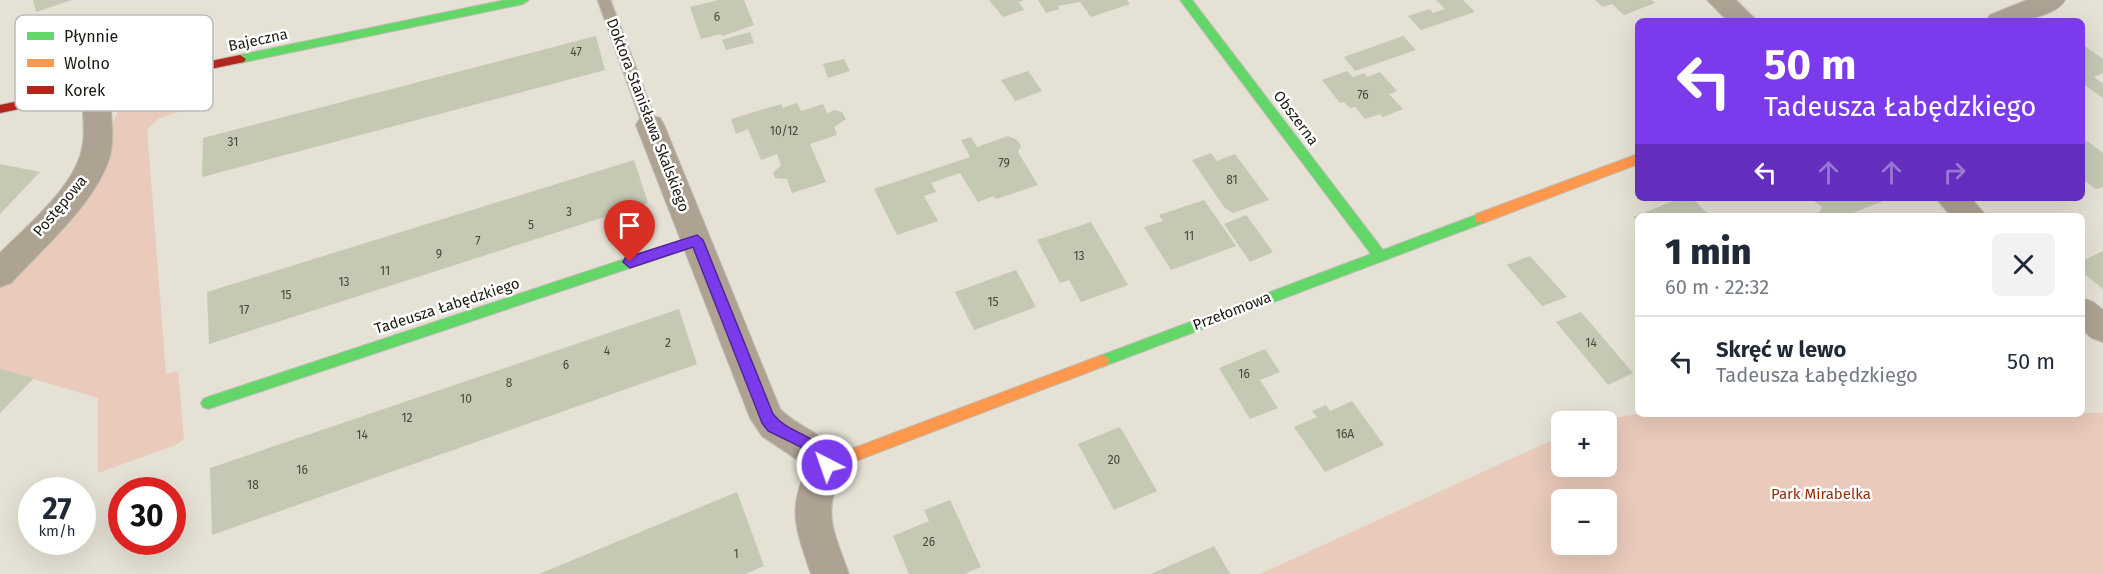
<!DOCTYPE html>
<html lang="pl">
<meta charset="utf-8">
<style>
body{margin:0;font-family:"Fira Sans",sans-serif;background:#f2f2f3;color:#1f2937;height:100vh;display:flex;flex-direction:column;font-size:22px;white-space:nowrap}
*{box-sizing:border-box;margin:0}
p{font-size:20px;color:#747a83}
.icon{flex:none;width:33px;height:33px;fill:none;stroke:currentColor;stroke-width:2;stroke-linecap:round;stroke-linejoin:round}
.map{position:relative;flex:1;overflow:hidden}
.details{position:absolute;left:1635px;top:213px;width:450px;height:204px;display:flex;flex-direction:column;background:#fff;border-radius:9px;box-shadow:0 6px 24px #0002}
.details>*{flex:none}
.top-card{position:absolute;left:1635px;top:18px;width:450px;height:183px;border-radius:9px;box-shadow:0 6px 24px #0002;background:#7c3aed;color:#fff;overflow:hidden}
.controls{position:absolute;left:1551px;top:411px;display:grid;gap:12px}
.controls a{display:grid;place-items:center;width:66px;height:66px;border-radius:9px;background:#fff;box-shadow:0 6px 24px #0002;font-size:30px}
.speed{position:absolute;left:18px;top:477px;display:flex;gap:12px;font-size:30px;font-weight:700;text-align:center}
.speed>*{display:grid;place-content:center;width:78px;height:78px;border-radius:50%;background:#fff;box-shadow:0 6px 24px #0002;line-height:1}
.speed small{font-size:15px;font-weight:400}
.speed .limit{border:9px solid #d22;background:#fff;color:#111}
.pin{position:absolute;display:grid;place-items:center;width:51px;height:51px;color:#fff;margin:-62px -26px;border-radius:50% 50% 50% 0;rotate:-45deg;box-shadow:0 0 6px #0007}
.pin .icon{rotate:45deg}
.me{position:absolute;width:66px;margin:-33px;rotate:319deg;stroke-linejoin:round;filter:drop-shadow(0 0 4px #0008)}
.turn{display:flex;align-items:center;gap:21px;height:126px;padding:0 30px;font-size:27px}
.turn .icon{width:78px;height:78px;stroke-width:2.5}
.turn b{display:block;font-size:42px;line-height:51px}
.lanes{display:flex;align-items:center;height:57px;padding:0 30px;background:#0003;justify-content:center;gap:30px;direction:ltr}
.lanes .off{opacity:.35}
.round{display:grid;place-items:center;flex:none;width:63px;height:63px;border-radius:9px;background:#f2f2f3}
.summary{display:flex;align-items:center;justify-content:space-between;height:102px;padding:0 30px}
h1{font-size:36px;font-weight:800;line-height:45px}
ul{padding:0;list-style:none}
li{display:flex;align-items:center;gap:18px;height:90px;padding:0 30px;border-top:2px solid #e0e1e3}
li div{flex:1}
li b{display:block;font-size:22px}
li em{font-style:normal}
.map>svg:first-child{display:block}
</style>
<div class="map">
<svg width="2103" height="574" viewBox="0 0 2103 574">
<rect width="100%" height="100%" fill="#e5e1d4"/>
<!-- green -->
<g fill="#e9cabb" fill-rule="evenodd">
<polygon points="185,82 189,108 158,119 147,129 166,374 178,371 184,439 176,445 98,473 98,398 0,369 0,283 7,280 103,177 113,122 118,112 134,96"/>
<path d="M2082,413H2103V574H1260L1561,436L1562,466H1606V422L1594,421H1596L1638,414ZM1562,500H1606V544H1562Z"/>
</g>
<!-- building -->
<g fill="#c5c8b3">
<polygon points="33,0 72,0 36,12"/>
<polygon points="718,0 744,0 754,25 722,36 721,34 701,39 690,7"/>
<polygon points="989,0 1024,0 1019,2 1024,10 1003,17"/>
<polygon points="1038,0 1127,0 1130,4 1091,17 1080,2 1058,6 1059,9 1046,13"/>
<polygon points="1436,0 1463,0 1475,12 1421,30 1408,16 1430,9 1433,13 1445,9"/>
<polygon points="1595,0 1652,0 1655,3 1624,15 1612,4 1603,7"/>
<polygon points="750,32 754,43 726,50 722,40"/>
<polygon points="596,36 605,70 202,177 203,138"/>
<polygon points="1403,36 1416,50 1355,71 1344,57"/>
<polygon points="2082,44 2103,59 2103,73 2094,77 2103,84 2103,98 2082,83"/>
<polygon points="844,59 850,71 828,78 823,64"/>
<polygon points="1028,71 1042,91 1015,101 1001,80"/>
<polygon points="1347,71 1353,77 1364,73 1367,77 1380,72 1397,91 1389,94 1403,109 1383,117 1380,114 1365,119 1355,107 1350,108 1344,102 1340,103 1322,80"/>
<polygon points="797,103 801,111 823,104 827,113 835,110 842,112 846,119 834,127 837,135 810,144 826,182 792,193 787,179 775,178 773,173 781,165 777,154 761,160 748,129 736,134 731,119 781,104 783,108"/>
<polygon points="1008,136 1017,140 1021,146 1018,152 1038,185 996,199 994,196 978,202 960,173 931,183 936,192 924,196 938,221 897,235 874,189 970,157 961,140 971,137 977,147"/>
<polygon points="2087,141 2103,153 2103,187 2096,189 2086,182 2082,184 2082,143"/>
<polygon points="1211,153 1217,161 1235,154 1269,200 1233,213 1224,207 1192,160"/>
<polygon points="634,160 648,203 209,344 207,292"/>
<polygon points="0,164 40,172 0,214"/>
<polygon points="1681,198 1692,198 1710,216 1638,216 1638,222 1633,217"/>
<polygon points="1817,198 1891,198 1845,216 1817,216 1822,207 1813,200"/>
<polygon points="1204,200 1236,246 1171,270 1144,227 1163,221 1159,215"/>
<polygon points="1246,215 1273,252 1250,262 1224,224"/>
<polygon points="1091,222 1128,285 1081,302 1069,280 1060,283 1037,240"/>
<polygon points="2103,251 2103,289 2082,272 2082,261"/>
<polygon points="1530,256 1567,297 1542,306 1507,265"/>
<polygon points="1016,270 1036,307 974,330 955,292"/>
<polygon points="679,309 697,364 212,535 210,468"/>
<polygon points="1581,312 1633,373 1608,385 1556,322"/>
<polygon points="1265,349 1280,372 1260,380 1278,408 1250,419 1219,368"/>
<polygon points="0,369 34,378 0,413"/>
<polygon points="1352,401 1384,445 1325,472 1294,427 1317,417 1312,411 1326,405 1330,411"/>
<polygon points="1120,427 1157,491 1114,510 1078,444"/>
<polygon points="737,492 764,566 745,574 539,574"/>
<polygon points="950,500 981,567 964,574 909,574 893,536 929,521 924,510"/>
<polygon points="1214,546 1230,574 1151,574"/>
</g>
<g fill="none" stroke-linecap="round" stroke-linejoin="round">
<defs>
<polygon id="lane" points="598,0 610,0 657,125 655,128 645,128 643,125"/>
<g id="street">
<polygon points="1707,0 1736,0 1757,21 1728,21"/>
<path d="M2027,0H2065C2052,21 2008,21 1986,21L1990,15Z"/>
<path d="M96,81L106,84L110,91C110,112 115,135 110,156C96,203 43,248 11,283L0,287V253C25,228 69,191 80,156C87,136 82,112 82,91L86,84Z"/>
<path d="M650,115L660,118L664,125L780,409C803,432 829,432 844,465C822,513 832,527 849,574H811C797,532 786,509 808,467L762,436L750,418L636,125L640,118Z"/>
<polygon points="1936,198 1971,198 1986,216 1951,216"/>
<polygon points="2082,298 2093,302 2103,310 2103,342 2092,338 2082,330"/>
</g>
<g id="fast">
<polygon points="505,0 529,0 523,4 240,63 234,59 240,55"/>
<polygon points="1180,0 1192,0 1383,250 1481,213 1487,218 1486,222 1107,365 1102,367 1097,365 1095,361 1097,357 1371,254"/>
<polygon points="697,235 704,240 702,244 208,409 203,407 201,403 203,399 208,397"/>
</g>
<g id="slow">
<polygon points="1638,154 1638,164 1486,222 1476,222 1475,218 1476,214"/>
<polygon points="1102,355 1107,357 1109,361 1107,365 827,472 822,470 820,465 822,460"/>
</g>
<polygon id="jam" points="240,55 246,59 244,62 0,113 0,105"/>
</defs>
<!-- lane casing -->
<use href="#lane" stroke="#bfbcb3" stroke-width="3"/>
<!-- street casing -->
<use href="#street" stroke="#bfbcb3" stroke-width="2"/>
<!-- fast casing -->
<use href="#fast" stroke="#bfbcb3" stroke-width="2"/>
<!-- slow casing -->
<use href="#slow" stroke="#bfbcb3" stroke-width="2"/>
<!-- jam casing -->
<use href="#jam" stroke="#bfbcb3" stroke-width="2"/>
<!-- lane -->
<use href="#lane" fill="#aea293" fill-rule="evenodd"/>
<!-- street -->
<use href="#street" fill="#aea293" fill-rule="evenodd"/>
<!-- fast -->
<use href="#fast" fill="#63d668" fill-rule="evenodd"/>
<!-- slow -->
<use href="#slow" fill="#ff974d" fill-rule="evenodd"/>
<!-- jam -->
<use href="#jam" fill="#b3261e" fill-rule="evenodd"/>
</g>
<!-- route -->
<path fill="#7c3aed" stroke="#51269a" stroke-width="1.5" d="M697,235L703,240L773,414C791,437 818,431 835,465L832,470H822L805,449L768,431L762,423L693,247L630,268L623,262L625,258Z"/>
<g text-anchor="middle" stroke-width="5" stroke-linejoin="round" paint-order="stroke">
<!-- number labels -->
<g font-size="12" fill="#46463a">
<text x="717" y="21">6</text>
<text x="576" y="56">47</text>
<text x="1363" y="99">76</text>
<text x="784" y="135">10/12</text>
<text x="233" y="146">31</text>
<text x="1004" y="167">79</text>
<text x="1232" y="184">81</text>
<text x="569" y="216">3</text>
<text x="531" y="229">5</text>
<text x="1189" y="240">11</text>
<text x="478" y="245">7</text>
<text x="439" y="258">9</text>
<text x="1079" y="260">13</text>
<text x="385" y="275">11</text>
<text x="344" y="286">13</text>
<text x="286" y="299">15</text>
<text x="993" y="306">15</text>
<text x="244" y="314">17</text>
<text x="668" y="347">2</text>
<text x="1591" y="347">14</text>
<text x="607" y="355">4</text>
<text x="566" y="369">6</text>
<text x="1244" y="378">16</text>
<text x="509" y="387">8</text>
<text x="466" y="403">10</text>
<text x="407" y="422">12</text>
<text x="1345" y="438">16A</text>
<text x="362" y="439">14</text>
<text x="1114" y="464">20</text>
<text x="302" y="474">16</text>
<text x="253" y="489">18</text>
<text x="929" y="546">26</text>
<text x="736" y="558">1</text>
</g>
<!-- street labels -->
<g font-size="15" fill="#1c1a12" stroke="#fff">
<text transform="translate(258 40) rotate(-12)" y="5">Bajeczna</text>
<text transform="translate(648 115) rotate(69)" y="5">Doktora Stanisława Skalskiego</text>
<text transform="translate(1296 118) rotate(53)" y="5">Obszerna</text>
<text transform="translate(60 206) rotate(-50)" y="5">Postępowa</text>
<text transform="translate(447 306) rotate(-18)" y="5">Tadeusza Łabędzkiego</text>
<text transform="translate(1232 311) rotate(-21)" y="5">Przełomowa</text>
</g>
<!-- park labels -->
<g font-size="15" fill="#8f2d0b" stroke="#fff">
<text x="1821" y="499">Park Mirabelka</text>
</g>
</g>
<!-- legend -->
<rect x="15" y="15" width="198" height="96" rx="9" fill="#fff" stroke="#bbbab8" stroke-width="1.5"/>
<rect x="27" y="32" width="27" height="8" fill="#63d668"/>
<rect x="27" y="59" width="27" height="8" fill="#ff974d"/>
<rect x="27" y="86" width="27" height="8" fill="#b3261e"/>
<g font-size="16" fill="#1c1a12">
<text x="64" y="42">Płynnie</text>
<text x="64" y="69">Wolno</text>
<text x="64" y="96">Korek</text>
</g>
</svg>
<div class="controls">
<a>+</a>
<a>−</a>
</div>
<div class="speed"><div>27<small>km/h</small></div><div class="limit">30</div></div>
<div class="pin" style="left:630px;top:262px;background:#d93025"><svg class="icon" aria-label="arrive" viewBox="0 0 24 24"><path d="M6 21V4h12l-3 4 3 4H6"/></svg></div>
<svg class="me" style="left:827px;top:465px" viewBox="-20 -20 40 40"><circle r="17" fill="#7c3aed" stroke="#fff" stroke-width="3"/><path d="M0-11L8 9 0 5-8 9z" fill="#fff"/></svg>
<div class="top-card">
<div class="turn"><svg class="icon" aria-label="left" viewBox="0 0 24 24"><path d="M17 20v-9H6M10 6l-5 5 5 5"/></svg><div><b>50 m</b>Tadeusza Łabędzkiego</div></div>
<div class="lanes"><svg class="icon" aria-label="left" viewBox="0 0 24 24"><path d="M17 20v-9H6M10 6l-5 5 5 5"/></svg><svg class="icon off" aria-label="ahead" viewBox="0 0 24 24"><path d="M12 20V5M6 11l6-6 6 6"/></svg><svg class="icon off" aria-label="ahead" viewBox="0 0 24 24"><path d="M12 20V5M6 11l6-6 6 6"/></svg><svg class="icon off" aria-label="right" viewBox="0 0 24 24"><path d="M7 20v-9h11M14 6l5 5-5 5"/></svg></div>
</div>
<section class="details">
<div class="summary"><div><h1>1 min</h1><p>60 m · 22:32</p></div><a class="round"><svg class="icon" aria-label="close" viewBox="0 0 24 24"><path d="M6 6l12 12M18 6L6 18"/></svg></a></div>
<ul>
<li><svg class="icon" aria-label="left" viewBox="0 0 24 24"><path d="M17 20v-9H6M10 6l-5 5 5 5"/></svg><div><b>Skręć w lewo</b><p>Tadeusza Łabędzkiego</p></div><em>50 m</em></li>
</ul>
</section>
</div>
